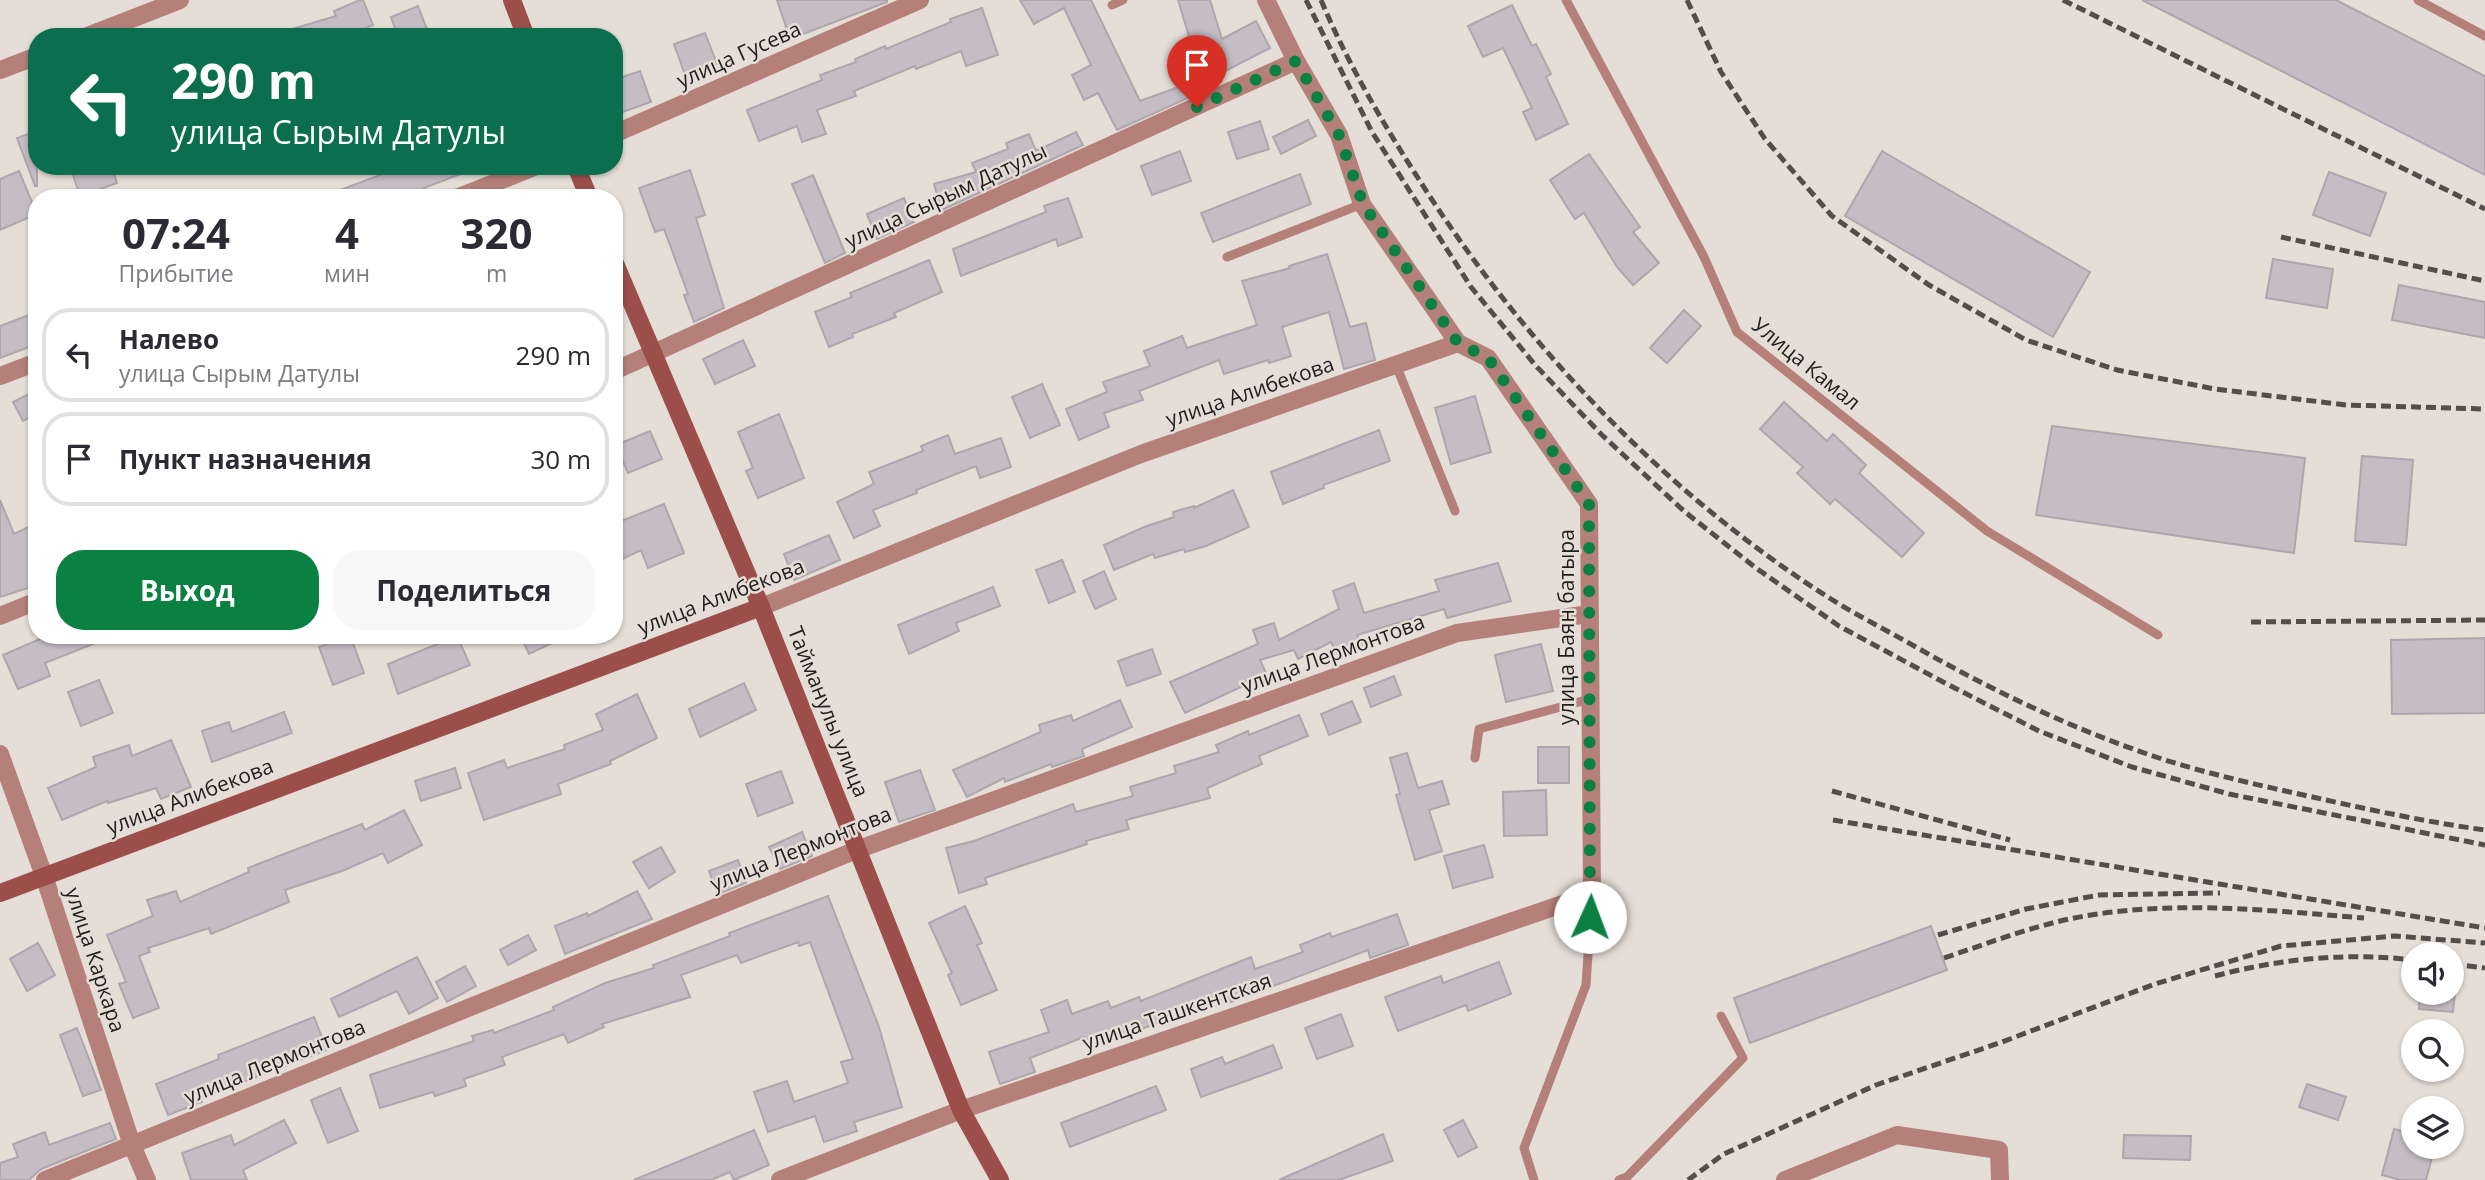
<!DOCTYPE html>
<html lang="ru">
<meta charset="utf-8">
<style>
body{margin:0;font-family:"Open Sans",sans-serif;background:#f7f7f7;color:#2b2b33;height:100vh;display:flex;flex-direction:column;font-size:26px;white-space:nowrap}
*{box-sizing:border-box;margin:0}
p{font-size:23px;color:#7c7c81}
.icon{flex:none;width:38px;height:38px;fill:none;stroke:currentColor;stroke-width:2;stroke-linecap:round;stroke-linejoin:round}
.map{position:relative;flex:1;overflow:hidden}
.sheet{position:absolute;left:28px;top:189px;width:595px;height:455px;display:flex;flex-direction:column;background:#fff;border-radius:28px;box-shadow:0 2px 5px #0004}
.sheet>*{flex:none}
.guide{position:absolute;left:28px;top:28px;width:595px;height:147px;border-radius:28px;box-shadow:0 2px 5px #0004;background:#0b6e4f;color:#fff;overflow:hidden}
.controls{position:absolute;left:2401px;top:942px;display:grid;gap:14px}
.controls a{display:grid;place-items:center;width:63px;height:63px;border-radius:50%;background:#fff;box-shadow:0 2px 5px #0004;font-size:35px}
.pin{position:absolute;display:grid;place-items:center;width:60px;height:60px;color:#fff;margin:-72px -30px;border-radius:50% 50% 50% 0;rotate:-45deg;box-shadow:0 0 7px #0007}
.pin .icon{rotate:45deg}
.me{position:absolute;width:77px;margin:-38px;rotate:2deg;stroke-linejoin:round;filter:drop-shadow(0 0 5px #0008)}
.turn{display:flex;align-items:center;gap:24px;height:147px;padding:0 28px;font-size:32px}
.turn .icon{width:91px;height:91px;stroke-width:2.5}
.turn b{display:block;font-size:49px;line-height:60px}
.eta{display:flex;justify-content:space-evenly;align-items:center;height:119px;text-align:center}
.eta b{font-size:42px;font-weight:700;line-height:49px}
.button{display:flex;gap:14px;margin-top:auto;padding:14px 28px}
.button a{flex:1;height:80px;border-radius:28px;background:#0b8043;color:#fff;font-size:28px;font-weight:700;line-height:80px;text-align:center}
.button a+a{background:#f7f7f7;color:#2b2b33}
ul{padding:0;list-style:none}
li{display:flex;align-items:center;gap:21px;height:94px;margin:0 14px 10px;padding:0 14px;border:4px solid #e1e1e2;border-radius:28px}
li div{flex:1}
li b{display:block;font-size:26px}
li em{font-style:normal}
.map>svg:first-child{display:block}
</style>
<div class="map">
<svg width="2485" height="1180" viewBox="0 0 2485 1180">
<rect width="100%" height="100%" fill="#e4ded7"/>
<!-- building -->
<g fill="#c4bec4" stroke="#ada7ad" stroke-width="2">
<polygon points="360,0 363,0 373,25 346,37 282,37 282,32 336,16 334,11"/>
<polygon points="777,0 887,0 887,2 790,39"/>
<polygon points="1020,0 1091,0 1140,101 1195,81 1199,93 1117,130 1098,93 1084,100 1072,75 1091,65 1064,8 1034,24"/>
<polygon points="1178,0 1210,0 1222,39 1256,21 1270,48 1204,82 1190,55 1194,53"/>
<polygon points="2142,0 2336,0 2485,76 2485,175"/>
<polygon points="1512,5 1532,46 1536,44 1551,74 1546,77 1568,124 1536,140 1523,112 1532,108 1503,48 1483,57 1468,26"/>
<polygon points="418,6 430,37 398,37 391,17"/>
<polygon points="982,8 998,55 966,66 961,51 916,69 915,66 854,91 856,96 817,110 826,134 802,142 797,126 759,141 747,110 822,80 820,75 856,62 855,59 885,46 886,49 951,22 950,19"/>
<polygon points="705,33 717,64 685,75 674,44"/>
<polygon points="640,71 651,102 620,113 614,98 614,80"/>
<polygon points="1308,120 1316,136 1281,154 1273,137"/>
<polygon points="1260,121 1269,149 1237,159 1228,132"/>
<polygon points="37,131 37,186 35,186 17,138"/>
<polygon points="1076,132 1083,145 942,210 934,184 976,172 972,163 1008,149 1006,143 1029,134 1036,151"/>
<polygon points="1180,151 1191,181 1152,195 1141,166"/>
<polygon points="1882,151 2090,272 2053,337 1845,216"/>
<polygon points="1589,154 1640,227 1633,232 1659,263 1633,285 1617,267 1584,213 1575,219 1550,180"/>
<polygon points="70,166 112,166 117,183 80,196"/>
<polygon points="404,166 476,168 424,188 425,190 406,198 319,198"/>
<polygon points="690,170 705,215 696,218 724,308 694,322 684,295 688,294 664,229 655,232 639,188"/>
<polygon points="19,171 37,214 0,230 0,179"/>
<polygon points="2329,172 2386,193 2370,236 2313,215"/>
<polygon points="1300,174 1311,204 1213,242 1201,213"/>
<polygon points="813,175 845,253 825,263 792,184"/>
<polygon points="904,198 914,222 877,239 867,214"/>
<polygon points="1068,198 1082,237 1058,246 1056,239 961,276 953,249 1046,212 1044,206"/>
<polygon points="1327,254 1350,327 1366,323 1375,360 1344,369 1329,312 1282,327 1291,356 1269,363 1268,360 1224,374 1219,360 1139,391 1143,400 1104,413 1109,427 1079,440 1066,409 1107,392 1103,382 1150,366 1144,351 1182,336 1187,348 1257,325 1242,281 1290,268 1289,266"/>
<polygon points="2273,259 2333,269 2327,308 2266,298"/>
<polygon points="929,260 942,292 894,313 896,317 852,334 853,337 829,347 815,312 852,297 850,293"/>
<polygon points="2399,285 2485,302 2485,338 2392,320"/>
<polygon points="1684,310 1701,326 1667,363 1650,348"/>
<polygon points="37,312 37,344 0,358 0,326"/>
<polygon points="743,340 755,366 715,384 703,359"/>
<polygon points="1042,384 1060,425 1030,438 1012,397"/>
<polygon points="37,390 37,414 23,421 13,402"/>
<polygon points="1475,396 1491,452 1451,464 1435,408"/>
<polygon points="1784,402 1827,441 1833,434 1866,465 1859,473 1924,533 1902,557 1835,499 1830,504 1797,473 1803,467 1760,429"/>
<polygon points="779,414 804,478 758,498 746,471 753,468 738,432"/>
<polygon points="2052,426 2305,458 2294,553 2036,515"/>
<polygon points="1379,430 1390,461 1323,485 1324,488 1283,504 1271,472"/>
<polygon points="650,431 662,459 628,473 616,445"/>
<polygon points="948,435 955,454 1001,438 1011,467 980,478 976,466 916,490 917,493 873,510 880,526 854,538 837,502 874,484 869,472 923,451 921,446"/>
<polygon points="2362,456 2413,460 2406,545 2355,541"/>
<polygon points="1233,490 1249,527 1206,546 1185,552 1184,549 1155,558 1153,554 1114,570 1104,545 1144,527 1174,517 1173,512 1194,506 1194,508"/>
<polygon points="0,500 14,534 37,523 37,585 0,597"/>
<polygon points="664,504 684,553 648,568 641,550 614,563 614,524"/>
<polygon points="829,535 840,560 794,580 784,554"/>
<polygon points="1062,560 1075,592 1049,603 1036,570"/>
<polygon points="1498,563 1511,601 1447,618 1444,609 1357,635 1362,645 1339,657 1331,642 1298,659 1294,650 1260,660 1267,675 1185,713 1170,682 1258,644 1253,630 1274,623 1279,640 1339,609 1333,591 1354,583 1364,613 1439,591 1435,580"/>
<polygon points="1104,571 1116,599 1095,609 1083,581"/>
<polygon points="993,587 1000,606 956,623 959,631 909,654 898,625"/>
<polygon points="49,635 113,635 113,636 45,663 50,676 18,689 3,655"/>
<polygon points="350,635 364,673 333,685 319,647"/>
<polygon points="520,635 569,635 529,654"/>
<polygon points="457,636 470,665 398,694 388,664"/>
<polygon points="2485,638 2485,713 2392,714 2391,640"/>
<polygon points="1541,644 1553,691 1506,702 1495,655"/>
<polygon points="1152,649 1161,674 1127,686 1118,661"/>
<polygon points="1394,676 1401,695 1371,707 1364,688"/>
<polygon points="99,680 113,713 81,726 68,692"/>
<polygon points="744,683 756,710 700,737 689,709"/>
<polygon points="637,694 657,738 610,761 611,764 558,784 561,794 484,820 468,773 504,760 507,768 565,749 564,745 603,730 596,714"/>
<polygon points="1120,700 1132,727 1082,749 1084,756 1052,767 1051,764 1005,782 1004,778 967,797 953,770 1041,732 1039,725 1071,715 1073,721"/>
<polygon points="1352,701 1361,722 1329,735 1321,714"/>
<polygon points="284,712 292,733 212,762 202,731 229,722 232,732"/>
<polygon points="1299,715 1308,736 1259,756 1262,764 1207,788 1210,798 1126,820 1129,829 1086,841 1087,844 985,878 987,884 959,893 946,848 974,841 1073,804 1076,812 1133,796 1130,787 1176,773 1174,766 1219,752 1216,745 1248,731 1249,735"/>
<polygon points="171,740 191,787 161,799 156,788 108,803 107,801 62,820 48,788 96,767 93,757 129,745 132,756"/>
<rect x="1538" y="747" width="31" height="36"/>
<polygon points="1407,753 1418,788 1442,781 1449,804 1429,810 1442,851 1415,860 1396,795 1400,794 1390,758"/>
<polygon points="455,768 461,788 421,801 415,781"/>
<polygon points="920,770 935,810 899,822 885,782"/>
<polygon points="781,771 793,803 758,816 746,784"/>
<polygon points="1546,790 1547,835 1504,836 1503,792"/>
<polygon points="404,810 422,845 388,863 383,853 342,871 285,890 289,902 211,934 209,928 148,948 150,952 139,956 159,1008 133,1018 119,984 126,982 107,935 153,916 147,900 176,891 180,902 249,872 248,868 362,824 365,830"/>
<polygon points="802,832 812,856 780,869 769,847"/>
<polygon points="1484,845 1493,877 1453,888 1444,856"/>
<polygon points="661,847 675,872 649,888 633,862"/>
<polygon points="738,860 746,883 718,894 709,871"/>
<polygon points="637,891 652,919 565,954 555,926 587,913 588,916"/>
<polygon points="828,896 879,1027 902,1107 854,1122 857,1131 824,1142 815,1116 768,1132 754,1092 787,1081 794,1102 848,1083 841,1062 853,1059 810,942 799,946 798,942 741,963 737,955 681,975 690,997 602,1024 604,1027 568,1043 564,1034 502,1057 505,1065 464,1079 466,1086 435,1096 433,1092 380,1108 370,1075 474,1041 472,1036 493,1030 494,1033 554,1010 553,1007 605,983 654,968 653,965 730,936 729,933"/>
<polygon points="965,906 982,943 977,945 997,990 961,1005 948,975 952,973 929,923"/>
<polygon points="1397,914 1408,945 1370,958 1368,950 1231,1002 1229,997 1125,1035 1123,1031 1087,1045 1084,1037 1030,1058 1035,1072 1000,1084 989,1052 1049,1032 1041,1010 1067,1000 1072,1014 1108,1001 1111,1008 1139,997 1141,1001 1251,957 1255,969 1303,952 1300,945 1330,933 1332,937"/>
<polygon points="1931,926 1947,970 1750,1043 1734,998"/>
<polygon points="528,935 536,950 508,965 500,950"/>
<polygon points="38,943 55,975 27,991 10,959"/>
<polygon points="417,957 438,998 409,1014 397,991 339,1017 331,999"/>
<polygon points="1499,962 1511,994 1468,1011 1466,1005 1398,1031 1385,997 1441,976 1443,983"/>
<polygon points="465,966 476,986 447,1002 436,982"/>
<polygon points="2420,992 2455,992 2453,1012 2419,1009"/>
<polygon points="1341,1014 1353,1046 1317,1059 1305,1028"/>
<polygon points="314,1017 327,1050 201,1098 202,1102 168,1115 156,1084 219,1059 218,1055"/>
<polygon points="77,1028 101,1090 83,1096 60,1035"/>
<polygon points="1273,1045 1282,1068 1201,1097 1191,1069 1222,1057 1225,1064"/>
<polygon points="2307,1084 2346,1097 2338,1120 2299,1107"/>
<polygon points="1156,1086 1166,1110 1070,1147 1061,1123"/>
<polygon points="340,1088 358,1131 328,1143 311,1100"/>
<polygon points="284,1120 296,1143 243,1170 247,1180 191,1180 182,1153 231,1135 234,1145"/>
<polygon points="1463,1120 1477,1147 1458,1157 1444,1130"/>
<polygon points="110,1123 116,1139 41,1169 29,1180 0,1180 0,1163 18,1157 13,1144 45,1132 49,1145"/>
<polygon points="2394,1129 2413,1134 2413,1146 2435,1146 2426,1180 2401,1180 2382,1175"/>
<polygon points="754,1130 769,1165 734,1180 730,1172 711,1180 634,1180"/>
<polygon points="1383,1134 1393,1161 1339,1180 1279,1180"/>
<polygon points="2124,1135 2191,1136 2190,1160 2123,1158"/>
</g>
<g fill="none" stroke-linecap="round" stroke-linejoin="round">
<!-- lane -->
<g stroke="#b57f7a" stroke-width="9">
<polyline points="1566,0 1704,257 1737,332 1987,531 2158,635"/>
<polyline points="2418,0 2485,36"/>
<polyline points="1112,5 1123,0"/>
<polyline points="1227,257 1362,204"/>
<polyline points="1396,365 1455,511"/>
<polyline points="1475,758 1479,729 1590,699"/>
<polyline points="1534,1180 1524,1148 1586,985 1592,894"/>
<polyline points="1619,1180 1627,1177 1743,1058 1721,1016"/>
</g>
<!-- street -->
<g stroke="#b57f7a" stroke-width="18">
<polyline points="85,37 180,0"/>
<polyline points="0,70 37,56"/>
<polyline points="614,134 920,0"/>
<polyline points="456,198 537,166"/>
<polyline points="614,371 1296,61"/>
<polyline points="0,376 37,362"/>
<polyline points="761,607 1141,454 1458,343"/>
<polyline points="0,616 37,601"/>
<polyline points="0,754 44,876 132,1145 147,1180"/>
<polyline points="45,1180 859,849 1457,633 1589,614"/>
<polyline points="780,1180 961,1110 1592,894 1589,504 1488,358 1458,343 1362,204 1339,135 1296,61 1266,0"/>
<polyline points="1785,1180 1897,1135 1999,1150 2000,1180"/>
</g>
<!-- secondary -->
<g stroke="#9c4f4a" stroke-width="18">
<polyline points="512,0 526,37"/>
<polyline points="576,166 589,198"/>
<polyline points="614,261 761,607 961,1110 1000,1180"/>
<polyline points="0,893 761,607"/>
</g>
<!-- rail -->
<g stroke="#524f4b" stroke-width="5" stroke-dasharray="10 5" stroke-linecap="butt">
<polyline points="1306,0 1372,132 1471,287 1536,366 1602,435 1685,512 1756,568 1839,626 1945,683 2039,731 2132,767 2229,794 2485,845"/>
<path d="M1321,0C1347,62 1382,122 1418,178C1524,345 1664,493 1831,599C1858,616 1888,631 1916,647C1986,687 2058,722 2133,749C2190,770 2249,783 2308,796C2366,809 2426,822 2485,830"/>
<polyline points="1687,0 1721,72 1765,139 1832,216 1929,285 2026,340 2117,370 2215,389 2346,405 2485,409"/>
<polyline points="2063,0 2485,209"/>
<polyline points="2281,237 2485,281"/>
<polyline points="2251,622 2485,620"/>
<polyline points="1832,791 2010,840"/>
<polyline points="1833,820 2485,928"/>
<polyline points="1938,935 2026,909 2099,895 2220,893"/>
<path d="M1944,958C1995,941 2045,921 2098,914C2186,901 2277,911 2364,918"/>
<polyline points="2452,964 2485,968"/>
<path d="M2215,976C2278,959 2348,952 2413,960"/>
<polyline points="1688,1180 1724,1154 1876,1085 2002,1042 2155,984 2281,946 2395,936 2485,943"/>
</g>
</g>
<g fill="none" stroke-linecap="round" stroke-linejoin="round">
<!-- route -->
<polyline stroke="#0b8043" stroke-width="12" stroke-dasharray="0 21.6" points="1197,107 1296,61 1339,135 1363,204 1458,343 1488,358 1589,504 1590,917"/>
</g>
<g text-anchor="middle" stroke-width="5" stroke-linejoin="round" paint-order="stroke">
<!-- street labels -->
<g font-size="21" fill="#201e1b" stroke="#e4ded7">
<text transform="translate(739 55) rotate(-24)" y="7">улица Гусева</text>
<text transform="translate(946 196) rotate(-25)" y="7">улица Сырым Датулы</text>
<text transform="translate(1806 364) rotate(39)" y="7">Улица Камал</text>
<text transform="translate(1250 392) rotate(-19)" y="7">улица Алибекова</text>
<text transform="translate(721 597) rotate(-21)" y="7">улица Алибекова</text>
<text transform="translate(1567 627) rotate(-90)" y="7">улица Баян батыра</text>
<text transform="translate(1333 654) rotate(-20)" y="7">улица Лермонтова</text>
<text transform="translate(828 712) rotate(68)" y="7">Тайманулы улица</text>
<text transform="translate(190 797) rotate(-21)" y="7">улица Алибекова</text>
<text transform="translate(801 849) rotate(-22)" y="7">улица Лермонтова</text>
<text transform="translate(95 960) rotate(72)" y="7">улица Каркара</text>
<text transform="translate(1177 1012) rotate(-19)" y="7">улица Ташкентская</text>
<text transform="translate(275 1062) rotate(-22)" y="7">улица Лермонтова</text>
</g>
</g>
</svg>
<div class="controls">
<a><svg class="icon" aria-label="sound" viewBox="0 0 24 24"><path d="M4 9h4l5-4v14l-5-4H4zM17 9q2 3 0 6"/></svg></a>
<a><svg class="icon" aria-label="search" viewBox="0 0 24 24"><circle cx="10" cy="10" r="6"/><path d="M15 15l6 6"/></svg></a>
<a><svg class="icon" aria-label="layers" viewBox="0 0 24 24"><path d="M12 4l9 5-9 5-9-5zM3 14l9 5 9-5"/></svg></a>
</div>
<div class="pin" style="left:1197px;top:107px;background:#d93025"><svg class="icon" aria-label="arrive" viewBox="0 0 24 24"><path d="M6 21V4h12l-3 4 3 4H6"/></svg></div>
<svg class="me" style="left:1590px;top:917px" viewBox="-20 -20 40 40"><circle r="19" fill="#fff"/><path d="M0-13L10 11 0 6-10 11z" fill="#0b8043"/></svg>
<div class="guide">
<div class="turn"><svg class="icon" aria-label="left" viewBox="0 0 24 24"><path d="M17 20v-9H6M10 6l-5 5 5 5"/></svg><div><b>290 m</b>улица Сырым Датулы</div></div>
</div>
<section class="sheet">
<div class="eta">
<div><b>07:24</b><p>Прибытие</p></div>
<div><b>4</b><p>мин</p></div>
<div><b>320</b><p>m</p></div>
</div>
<ul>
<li><svg class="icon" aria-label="left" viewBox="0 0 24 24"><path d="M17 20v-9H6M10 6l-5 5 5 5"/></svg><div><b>Налево</b><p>улица Сырым Датулы</p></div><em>290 m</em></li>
<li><svg class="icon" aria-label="arrive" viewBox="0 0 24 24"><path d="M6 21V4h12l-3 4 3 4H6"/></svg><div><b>Пункт назначения</b></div><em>30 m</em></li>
</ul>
<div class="button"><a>Выход</a><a>Поделиться</a></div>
</section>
</div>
